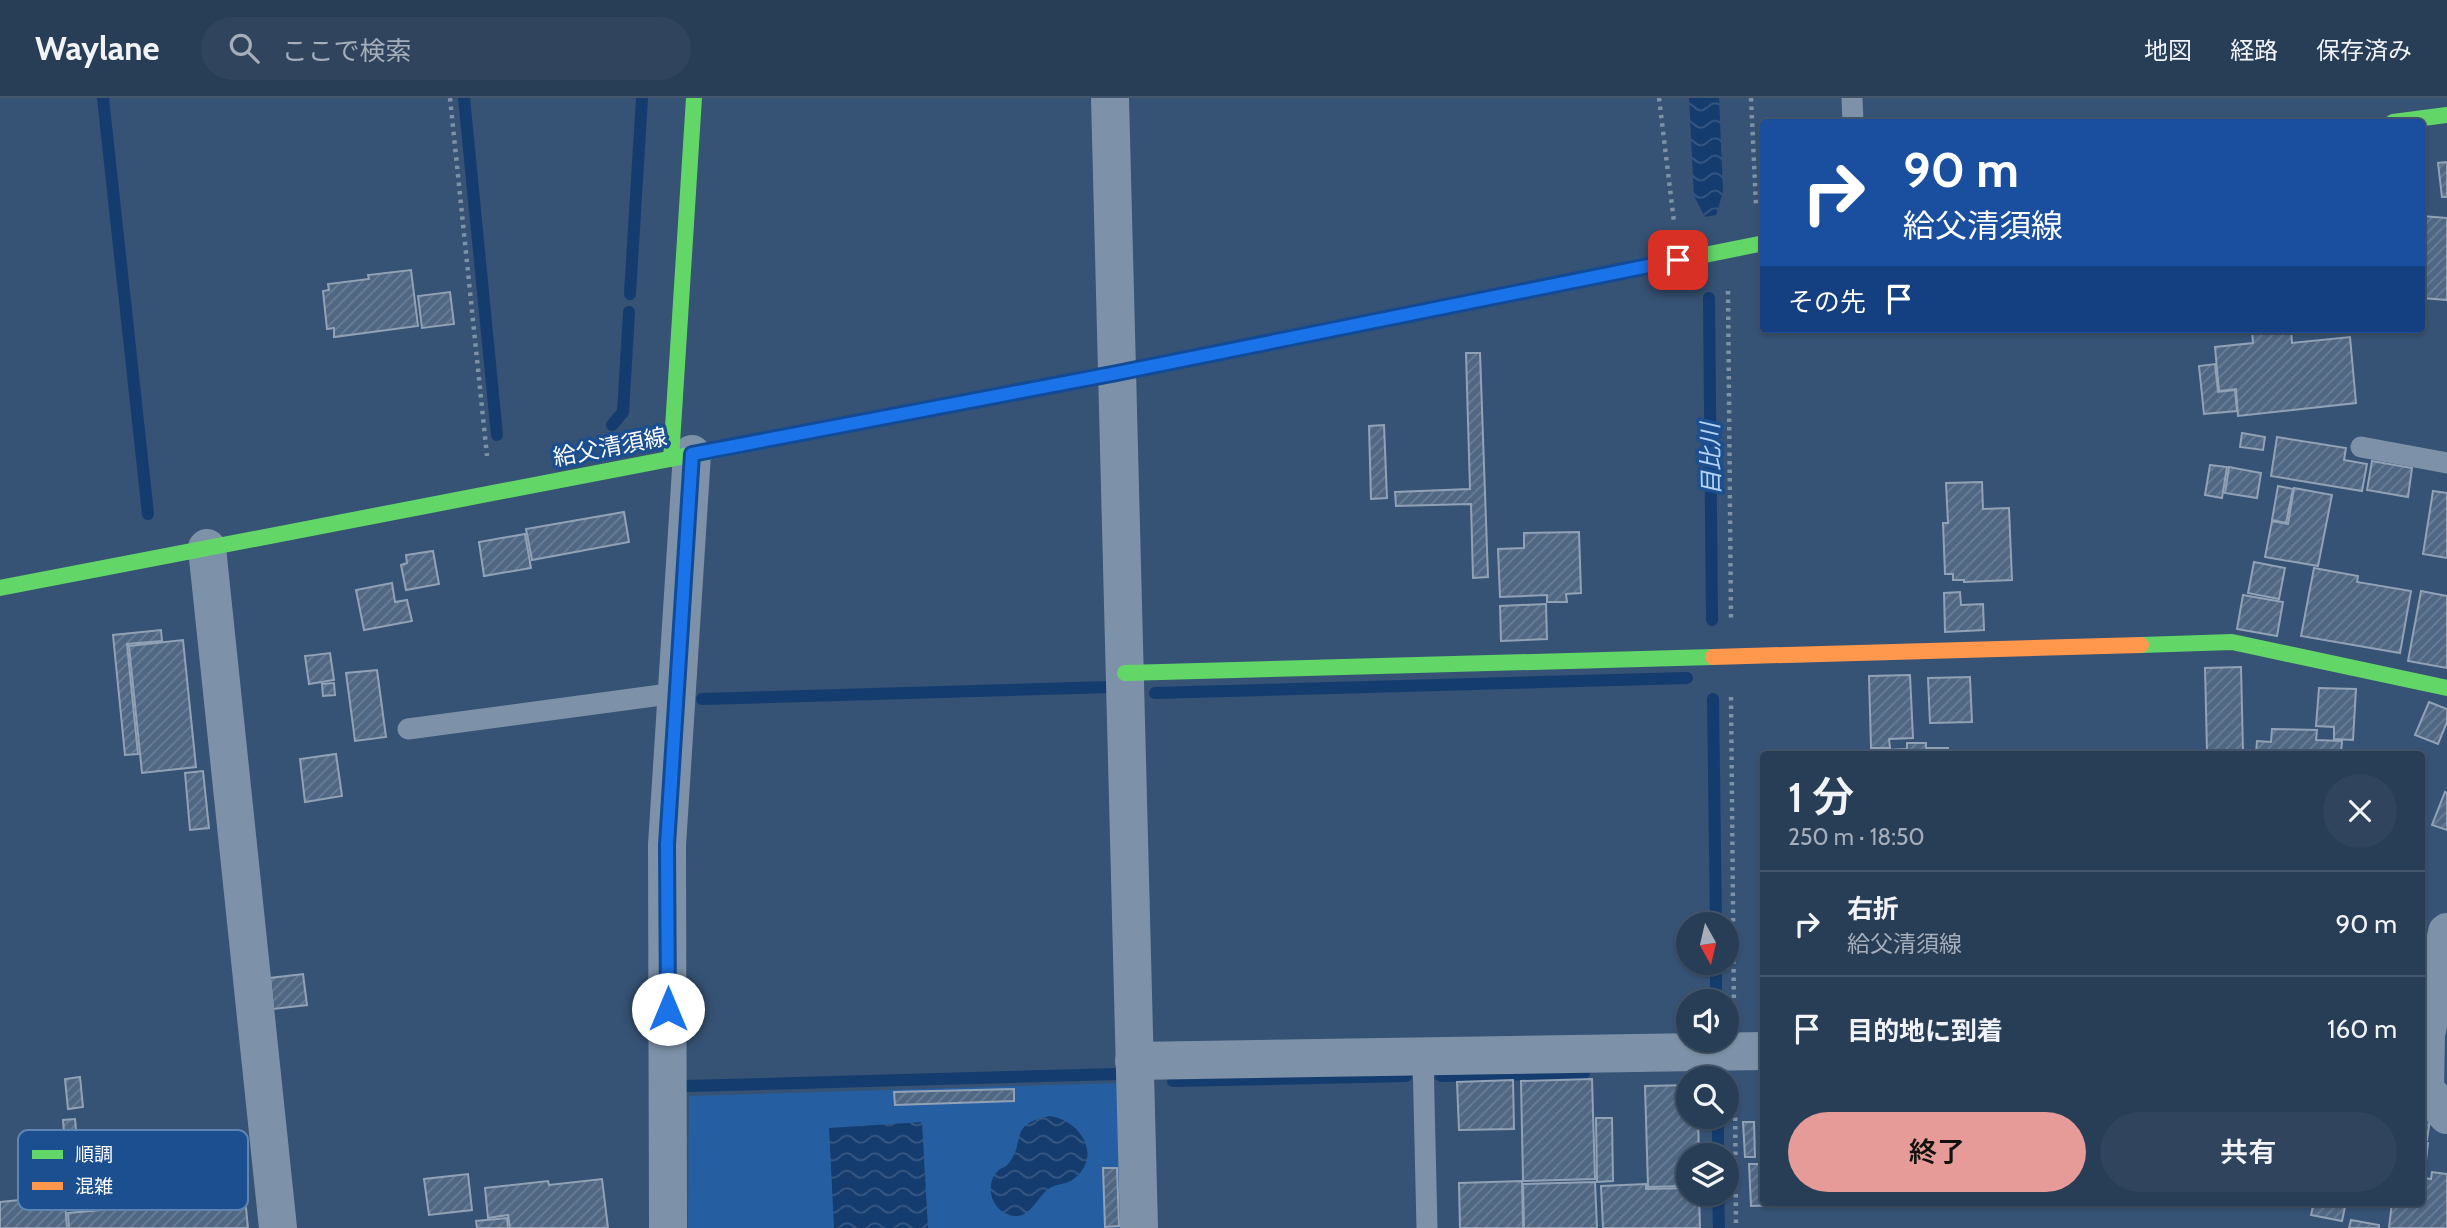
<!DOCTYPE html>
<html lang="ja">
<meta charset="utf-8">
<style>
body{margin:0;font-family:Cabin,"Noto Sans JP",sans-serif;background:#30455d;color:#f1f3f6;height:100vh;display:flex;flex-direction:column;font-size:26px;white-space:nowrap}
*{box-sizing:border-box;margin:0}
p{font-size:23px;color:#a5aeba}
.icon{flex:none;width:38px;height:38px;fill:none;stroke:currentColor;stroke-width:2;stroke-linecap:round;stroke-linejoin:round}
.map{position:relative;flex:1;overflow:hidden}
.details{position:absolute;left:1760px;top:653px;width:665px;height:455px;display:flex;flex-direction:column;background:#283e57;border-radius:7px;box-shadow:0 2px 5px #0004,0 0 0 2px #44576d}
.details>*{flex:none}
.guide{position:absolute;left:1760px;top:21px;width:665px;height:214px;border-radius:7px;box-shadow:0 2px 5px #0004,0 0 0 2px #44576d;background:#1a4fa0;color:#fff;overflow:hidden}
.needle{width:46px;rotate:172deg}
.buttons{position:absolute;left:1676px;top:814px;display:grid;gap:14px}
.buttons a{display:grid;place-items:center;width:63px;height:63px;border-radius:50%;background:#283e57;box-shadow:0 2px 5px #0004,0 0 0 2px #44576d;font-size:35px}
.pin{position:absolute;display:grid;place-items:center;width:60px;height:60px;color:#fff;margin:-30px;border-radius:14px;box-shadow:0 4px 10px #0006}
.me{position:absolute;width:77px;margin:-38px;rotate:0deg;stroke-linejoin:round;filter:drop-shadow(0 0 5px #0008)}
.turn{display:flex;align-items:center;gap:24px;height:147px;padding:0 28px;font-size:32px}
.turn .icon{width:91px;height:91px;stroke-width:2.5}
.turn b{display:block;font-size:49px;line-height:60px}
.then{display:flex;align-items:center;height:66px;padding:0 28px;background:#0003;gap:14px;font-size:26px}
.round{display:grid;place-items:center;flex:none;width:74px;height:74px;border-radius:37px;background:#30455d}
.headline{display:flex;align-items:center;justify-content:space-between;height:119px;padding:0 28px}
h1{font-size:42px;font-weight:600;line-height:52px}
.primary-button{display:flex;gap:14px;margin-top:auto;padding:14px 28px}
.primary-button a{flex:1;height:80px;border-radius:42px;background:#e69b98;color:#111;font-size:28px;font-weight:600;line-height:80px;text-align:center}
.primary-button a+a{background:#30455d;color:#f1f3f6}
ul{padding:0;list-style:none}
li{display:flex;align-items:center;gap:21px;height:105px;padding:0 28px;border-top:2px solid #44576d}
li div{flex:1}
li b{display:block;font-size:26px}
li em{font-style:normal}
header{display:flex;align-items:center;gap:42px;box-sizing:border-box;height:98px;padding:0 35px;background:#283e57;border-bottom:2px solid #44576d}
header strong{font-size:33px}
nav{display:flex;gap:38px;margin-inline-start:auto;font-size:24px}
.search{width:490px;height:63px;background:#30455d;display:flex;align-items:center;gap:18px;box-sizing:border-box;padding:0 24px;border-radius:38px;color:#a5aeba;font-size:26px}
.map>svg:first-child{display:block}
</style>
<header>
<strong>Waylane</strong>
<div class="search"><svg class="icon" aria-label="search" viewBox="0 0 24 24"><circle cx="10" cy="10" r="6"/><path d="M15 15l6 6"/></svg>ここで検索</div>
<nav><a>地図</a><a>経路</a><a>保存済み</a></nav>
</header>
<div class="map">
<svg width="2447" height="1130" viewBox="0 0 2447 1130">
<defs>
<pattern id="water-waves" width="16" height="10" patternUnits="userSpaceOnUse" patternTransform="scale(1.75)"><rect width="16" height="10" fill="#153c6e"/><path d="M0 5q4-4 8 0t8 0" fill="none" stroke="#385984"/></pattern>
<pattern id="building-hatch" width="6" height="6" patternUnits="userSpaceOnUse" patternTransform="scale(1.75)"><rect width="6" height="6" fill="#506783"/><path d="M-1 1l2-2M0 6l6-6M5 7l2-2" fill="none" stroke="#6a7e96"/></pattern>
</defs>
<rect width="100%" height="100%" fill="#365274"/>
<!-- garden -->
<polygon fill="#265fa1" points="1118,985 1121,1130 688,1130 689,998"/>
<!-- water -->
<g fill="url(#water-waves)">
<polygon points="1689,0 1719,0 1723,94 1716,117 1705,119 1694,98"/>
<path d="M1050,1018C1081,1023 1102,1057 1075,1080C1067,1087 1058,1085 1050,1090C1035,1099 1029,1129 1003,1114C989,1105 986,1083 999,1072C1002,1069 1005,1070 1008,1066C1027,1045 1006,1026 1050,1018Z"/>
<polygon points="922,1024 928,1130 834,1130 829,1030"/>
</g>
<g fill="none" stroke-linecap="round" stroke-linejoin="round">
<!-- stream -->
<g stroke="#153c6e" stroke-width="12">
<polyline points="103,0 148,416"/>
<polyline points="464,0 497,337"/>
<polyline points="630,196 642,0"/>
<polyline points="1709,200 1712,522"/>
<polyline points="612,327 623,314 629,214"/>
<polyline points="1155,595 1687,580"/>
<polyline points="702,601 1110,589"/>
<polyline points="1713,601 1716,826"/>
<polyline points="1716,864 1716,903"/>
<polyline points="1441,978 1584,975"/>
<polyline points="1173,983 1406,978"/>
<polyline points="688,988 1118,976"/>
<polyline points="1718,1018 1718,1057"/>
<polyline points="1718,1096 1719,1130"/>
</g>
</g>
<!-- building -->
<g fill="url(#building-hatch)" stroke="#92a2b6" stroke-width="2">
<polygon points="2447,64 2447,99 2442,99 2438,65"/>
<polygon points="2422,118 2447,120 2447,202 2422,200"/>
<polygon points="411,172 418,228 334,239 334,230 327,231 323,193 329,192 328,186 369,181 368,177"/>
<polygon points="450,194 454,226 422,230 418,198"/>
<polygon points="2264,231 2291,231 2292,245 2350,239 2356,305 2238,318 2236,291 2219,293 2215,249 2253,245 2252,232"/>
<polygon points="1466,255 1480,255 1488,479 1473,480 1471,406 1396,408 1395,394 1470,391"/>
<polygon points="2215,266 2218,294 2235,292 2237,313 2204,316 2199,268"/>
<polygon points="1384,327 1387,400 1371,401 1369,328"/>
<polygon points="2242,335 2265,339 2263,352 2240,349"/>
<polygon points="2277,339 2346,350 2344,362 2367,366 2362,393 2271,378"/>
<polygon points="2372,363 2412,370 2408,399 2367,392"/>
<polygon points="2210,367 2227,369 2222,400 2205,397"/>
<polygon points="2229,369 2261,375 2257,400 2225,395"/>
<polygon points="1982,384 1983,411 2009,410 2012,482 1964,484 1964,482 1953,482 1953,476 1945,476 1943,425 1948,425 1946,385"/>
<polygon points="2278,388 2293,391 2286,425 2272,422"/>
<polygon points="2294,390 2332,397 2318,468 2265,459 2272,423 2288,426"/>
<polygon points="2433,393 2447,395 2447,460 2423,456"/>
<polygon points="624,414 629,444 532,462 526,431"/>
<polygon points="1579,434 1581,495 1566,496 1567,504 1547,504 1547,497 1500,499 1498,451 1524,450 1524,435"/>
<polygon points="525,436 531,470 484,478 479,444"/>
<polygon points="433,453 439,486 406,492 401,467 407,465 406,457"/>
<polygon points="2254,464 2285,470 2279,501 2248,495"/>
<polygon points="2314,470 2358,478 2357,484 2411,493 2400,555 2301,538"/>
<polygon points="392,485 395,504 407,502 412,523 364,532 356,492"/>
<polygon points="2421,493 2447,498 2447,570 2408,563"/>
<polygon points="1960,494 1961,507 1983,506 1984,532 1945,534 1944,495"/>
<polygon points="2243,497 2283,504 2277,538 2237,531"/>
<polygon points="1546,506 1547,541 1501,543 1500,508"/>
<polygon points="161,532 162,543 127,546 138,656 125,657 113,537"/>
<polygon points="183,542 196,669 142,675 129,548"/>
<polygon points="330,555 334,582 309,586 305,558"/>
<polygon points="2241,569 2243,653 2207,654 2205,570"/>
<polygon points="377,572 386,639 355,643 346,575"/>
<polygon points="1910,577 1913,640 1889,641 1890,650 1871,650 1869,578"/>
<polygon points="1970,579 1972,624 1930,625 1928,580"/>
<polygon points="334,585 335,597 323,598 322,586"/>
<polygon points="2319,590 2356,591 2353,642 2334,641 2334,629 2316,628"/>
<polygon points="2429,604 2447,611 2447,624 2438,646 2415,637"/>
<polygon points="2272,631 2317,632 2316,642 2342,643 2341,656 2256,656 2257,643 2271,644"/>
<polygon points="1907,645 1926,645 1926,650 1948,650 1948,656 1885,656 1885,652 1907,651"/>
<polygon points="336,656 342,698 305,704 300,661"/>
<polygon points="203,673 209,730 190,732 185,675"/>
<polygon points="2445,694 2447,695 2447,732 2432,727"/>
<polygon points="303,876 307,907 273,911 270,880"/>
<polygon points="80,979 83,1009 68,1011 65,981"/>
<polygon points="1592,981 1595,1081 1523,1083 1521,983"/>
<polygon points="1513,982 1514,1031 1459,1032 1457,984"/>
<polygon points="1689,987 1689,1018 1698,1018 1699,1057 1689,1057 1689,1088 1648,1089 1645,988"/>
<polygon points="1014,991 1014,1003 895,1007 894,994"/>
<polygon points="2422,1010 2430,1021 2427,1042 2422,1041"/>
<polygon points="1596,1020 1612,1020 1613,1083 1597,1084"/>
<polygon points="75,1021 76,1032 64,1034 63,1022"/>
<polygon points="1743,1024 1754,1024 1755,1059 1745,1059"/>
<polygon points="2422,1044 2428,1045 2424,1080 2431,1081 2432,1074 2447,1076 2447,1130 2389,1130 2392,1104 2422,1104"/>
<polygon points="1749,1066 1764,1066 1764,1104 1868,1105 1751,1108"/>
<polygon points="1103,1070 1117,1070 1119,1128 1105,1129"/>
<polygon points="468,1076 472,1112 429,1117 424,1081"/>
<polygon points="243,1080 248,1130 69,1130 68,1115 135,1109 134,1092"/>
<polygon points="602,1081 608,1130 510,1130 508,1117 488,1120 485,1090 548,1083 549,1087"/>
<polygon points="1522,1083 1523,1130 1460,1130 1459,1085"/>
<polygon points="1595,1084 1597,1130 1524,1130 1523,1086"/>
<polygon points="1646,1086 1646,1091 1689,1090 1689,1096 1699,1096 1700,1130 1603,1130 1601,1088"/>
<polygon points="59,1098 60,1105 65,1105 67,1130 0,1130 0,1104"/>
<polygon points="2314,1104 2346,1104 2342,1123 2311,1117"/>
<polygon points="507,1120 508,1130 477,1130 476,1123"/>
<polygon points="2351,1122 2379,1127 2379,1130 2349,1130"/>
</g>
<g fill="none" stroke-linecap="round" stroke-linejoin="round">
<!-- path -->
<g stroke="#7d92a8" stroke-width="4.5" stroke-dasharray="3.5 5" stroke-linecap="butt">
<polyline points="450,0 487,358"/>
<polyline points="1659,0 1674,124"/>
<polyline points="1751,0 1756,107"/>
<polyline points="1728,193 1731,520"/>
<polyline points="1731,599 1734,916"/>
<polyline points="1735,994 1736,1130"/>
</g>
<!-- lane -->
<g stroke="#7d92a8" stroke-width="21">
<polyline points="1852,0 1853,24"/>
<polyline points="2361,349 2447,365"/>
<polyline points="408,631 676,595"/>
<polyline points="1423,959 1427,1130"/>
</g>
<!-- street -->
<g stroke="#7d92a8" stroke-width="38">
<polyline points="1110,0 1139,1130"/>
<polyline points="207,450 278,1130"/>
<polyline points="2447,834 2426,937 2425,991 2447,1017"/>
<polyline points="1134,963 1764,953"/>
<polyline points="668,1130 667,747 692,356"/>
</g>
<!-- fast -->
<g stroke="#63d668" stroke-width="16">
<polyline points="2393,24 2447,17"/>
<polyline points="1112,276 1764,145"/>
<polyline points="671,361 694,0"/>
<polyline points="0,490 825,331"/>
<polyline points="2141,547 2232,544 2447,590"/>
<polyline points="1125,575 1713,559"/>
</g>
<!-- slow -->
<g stroke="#ff974d" stroke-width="16">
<polyline points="825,331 1112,276"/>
<polyline points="1713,559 2141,547"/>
</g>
</g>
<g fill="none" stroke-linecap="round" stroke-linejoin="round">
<defs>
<polyline id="route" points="668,911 667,747 692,356 1117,275 1678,162"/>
</defs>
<!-- route casing -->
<use href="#route" stroke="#114b97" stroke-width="18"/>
<!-- route -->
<use href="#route" stroke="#1a73e8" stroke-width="12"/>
</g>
<g text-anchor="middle" stroke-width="7" stroke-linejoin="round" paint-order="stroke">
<!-- street labels -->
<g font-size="23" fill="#fff" stroke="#1b4f8f">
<text transform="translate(610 349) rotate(-11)" y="8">給父清須線</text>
</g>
<!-- water labels -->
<g font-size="24" font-style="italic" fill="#b5d3f5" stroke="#1b4f8f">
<text transform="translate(1711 361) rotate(-91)" y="8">目比川</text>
</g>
</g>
<!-- legend -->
<rect x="18" y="1032" width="230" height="80" rx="10" fill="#1b4f8f" stroke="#5f84b1" stroke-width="2"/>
<rect x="32" y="1052" width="31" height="9" fill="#63d668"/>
<rect x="32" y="1084" width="31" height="8" fill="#ff974d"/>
<g font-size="19" fill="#fff">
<text x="75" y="1063">順調</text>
<text x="75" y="1095">混雑</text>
</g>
</svg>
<div class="buttons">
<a><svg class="needle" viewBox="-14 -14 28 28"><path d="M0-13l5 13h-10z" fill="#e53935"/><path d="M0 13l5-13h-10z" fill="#a5aeba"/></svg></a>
<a><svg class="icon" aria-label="sound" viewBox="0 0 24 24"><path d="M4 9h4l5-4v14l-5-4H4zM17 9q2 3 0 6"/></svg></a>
<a><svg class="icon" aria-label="search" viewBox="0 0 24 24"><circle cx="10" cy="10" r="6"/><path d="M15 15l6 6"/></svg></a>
<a><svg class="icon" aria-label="layers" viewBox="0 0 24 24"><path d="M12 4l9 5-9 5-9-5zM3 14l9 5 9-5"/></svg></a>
</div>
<div class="pin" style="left:1678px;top:162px;background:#d93025"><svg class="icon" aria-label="arrive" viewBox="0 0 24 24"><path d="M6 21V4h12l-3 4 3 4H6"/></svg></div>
<svg class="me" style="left:668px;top:911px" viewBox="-20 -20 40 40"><circle r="19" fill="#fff"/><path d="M0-13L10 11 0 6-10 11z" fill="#1a73e8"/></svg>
<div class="guide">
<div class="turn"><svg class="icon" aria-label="right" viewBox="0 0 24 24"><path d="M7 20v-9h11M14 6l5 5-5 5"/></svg><div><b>90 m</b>給父清須線</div></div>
<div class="then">その先<svg class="icon" aria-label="arrive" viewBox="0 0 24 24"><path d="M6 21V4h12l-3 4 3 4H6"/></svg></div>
</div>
<section class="details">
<div class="headline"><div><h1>1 分</h1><p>250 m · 18:50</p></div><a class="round"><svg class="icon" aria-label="close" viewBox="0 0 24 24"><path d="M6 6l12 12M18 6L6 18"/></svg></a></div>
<ul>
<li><svg class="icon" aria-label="right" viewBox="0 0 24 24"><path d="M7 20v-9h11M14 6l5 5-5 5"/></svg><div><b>右折</b><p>給父清須線</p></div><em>90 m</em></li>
<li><svg class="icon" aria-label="arrive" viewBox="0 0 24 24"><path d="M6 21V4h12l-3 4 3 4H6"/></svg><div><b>目的地に到着</b></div><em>160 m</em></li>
</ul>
<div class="primary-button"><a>終了</a><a>共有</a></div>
</section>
</div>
